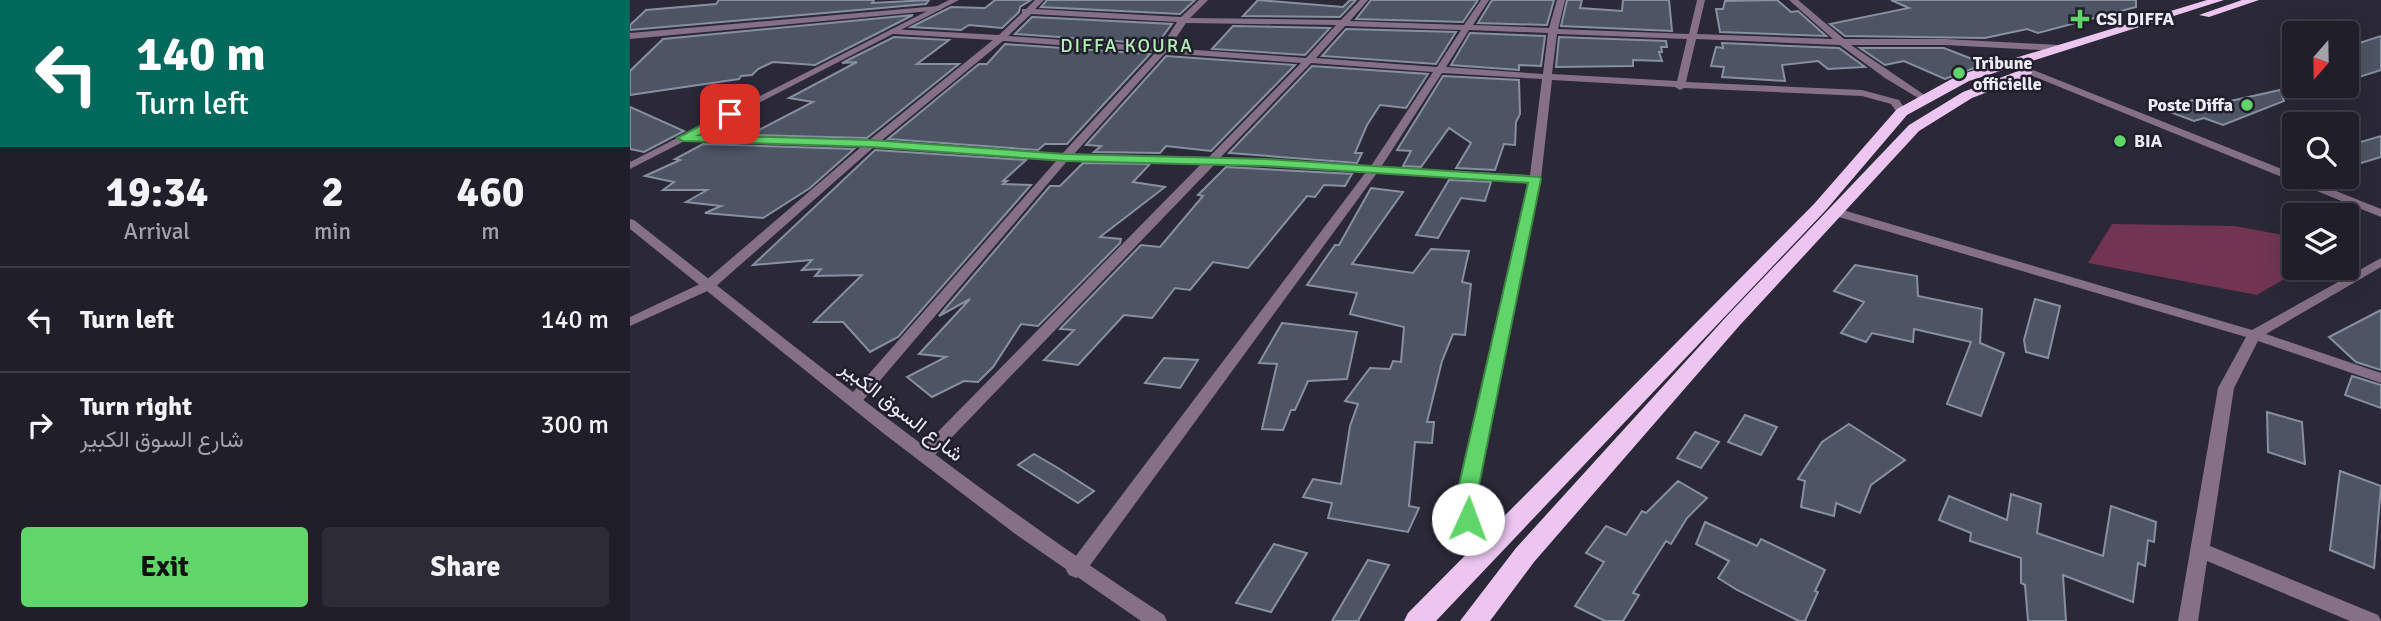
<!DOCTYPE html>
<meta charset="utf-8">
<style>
body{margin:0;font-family:Signika,Vazirmatn,sans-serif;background:#2d2b35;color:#f1f3f6;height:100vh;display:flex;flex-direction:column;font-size:26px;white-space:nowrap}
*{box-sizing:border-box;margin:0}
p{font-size:23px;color:#a2a2a8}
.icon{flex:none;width:38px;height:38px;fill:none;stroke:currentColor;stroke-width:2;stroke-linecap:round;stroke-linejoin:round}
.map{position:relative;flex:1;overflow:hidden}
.drawer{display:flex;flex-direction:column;background:#201e29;width:630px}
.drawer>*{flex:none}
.banner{background:#00695c;color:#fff;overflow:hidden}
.needle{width:46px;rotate:200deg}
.tools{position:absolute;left:1652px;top:21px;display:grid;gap:14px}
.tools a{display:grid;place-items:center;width:77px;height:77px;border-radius:7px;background:#201e29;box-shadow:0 7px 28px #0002,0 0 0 2px #3d3c46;font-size:35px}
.pin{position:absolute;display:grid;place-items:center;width:60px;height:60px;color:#fff;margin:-30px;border-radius:14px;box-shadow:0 4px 10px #0006}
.me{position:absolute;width:77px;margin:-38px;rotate:2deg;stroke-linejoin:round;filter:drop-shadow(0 0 5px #0008)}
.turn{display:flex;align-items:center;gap:24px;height:147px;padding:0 21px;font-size:32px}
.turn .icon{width:91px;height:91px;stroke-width:2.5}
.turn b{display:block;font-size:49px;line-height:60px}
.eta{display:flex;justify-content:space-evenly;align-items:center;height:119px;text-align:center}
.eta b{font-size:42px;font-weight:800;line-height:49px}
.button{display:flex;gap:14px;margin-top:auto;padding:14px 21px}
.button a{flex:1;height:80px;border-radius:7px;background:#60d56a;color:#111;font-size:28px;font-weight:800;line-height:80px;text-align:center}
.button a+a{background:#2d2b35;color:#f1f3f6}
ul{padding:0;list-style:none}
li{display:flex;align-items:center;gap:21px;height:105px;padding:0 21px;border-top:2px solid #3d3c46}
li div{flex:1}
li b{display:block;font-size:26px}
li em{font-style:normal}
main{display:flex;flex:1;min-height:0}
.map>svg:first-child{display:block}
</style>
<main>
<section class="drawer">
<div class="banner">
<div class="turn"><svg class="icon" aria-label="left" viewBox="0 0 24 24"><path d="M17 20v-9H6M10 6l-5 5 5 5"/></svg><div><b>140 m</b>Turn left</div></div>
</div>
<div class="eta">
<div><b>19:34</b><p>Arrival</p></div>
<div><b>2</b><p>min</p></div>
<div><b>460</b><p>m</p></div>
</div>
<ul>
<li><svg class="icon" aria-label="left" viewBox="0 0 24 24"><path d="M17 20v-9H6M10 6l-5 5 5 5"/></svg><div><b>Turn left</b></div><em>140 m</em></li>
<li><svg class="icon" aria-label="right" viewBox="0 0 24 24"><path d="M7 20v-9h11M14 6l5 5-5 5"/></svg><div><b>Turn right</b><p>شارع السوق الكبير</p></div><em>300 m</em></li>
</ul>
<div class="button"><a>Exit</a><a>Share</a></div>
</section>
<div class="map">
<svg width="1751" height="621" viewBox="0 0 1751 621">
<rect width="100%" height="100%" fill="#2b2837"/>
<!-- green -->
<polygon fill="#713552" points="1482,224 1605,226 1664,237 1664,268 1673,268 1627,295 1458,263"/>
<!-- building -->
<g fill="#4d5564" stroke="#8790a1" stroke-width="2">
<polygon points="89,0 244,0 242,3 299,0 296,4 0,30 0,25 16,10 86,4"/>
<polygon points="365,0 401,0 390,7 389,12 372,28 339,25 331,30 281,27 321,7 355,8"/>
<polygon points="417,0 565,0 550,14 411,7"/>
<polygon points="628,0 713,7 720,0 726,0 710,17 613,16"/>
<polygon points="741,0 848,0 833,22 726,19"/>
<polygon points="862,0 924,0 917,25 848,23"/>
<polygon points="937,0 952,0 950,8 992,11 993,0 1039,0 1042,31 931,26"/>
<polygon points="1147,0 1161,12 1168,11 1196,36 1090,32 1086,9 1093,9 1095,1"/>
<polygon points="1261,0 1506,0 1506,7 1408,33 1397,29 1355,38 1215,36 1200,24 1279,8"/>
<polygon points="283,15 185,65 143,62 128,69 122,75 111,76 109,79 0,95 0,71 33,39"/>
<polygon points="402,17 542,24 527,44 385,34"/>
<polygon points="603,26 700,28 675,55 582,49"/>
<polygon points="716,29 826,32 806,64 692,56"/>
<polygon points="840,33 915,36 911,66 889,65 889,70 821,65"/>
<polygon points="1751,36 1751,70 1717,81 1717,47"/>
<polygon points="264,37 319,40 287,64 329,64 237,138 119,135 183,102 159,98 227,62 212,63"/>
<polygon points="929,37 1036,41 1037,47 1031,47 1032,52 1029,52 1032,61 1003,60 1003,66 926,67"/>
<polygon points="1092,43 1209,48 1235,67 1198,69 1188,61 1152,65 1155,81 1092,77 1094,67 1081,66 1086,47 1093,48"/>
<polygon points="375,44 520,54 437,144 415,144 408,150 258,139 349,64 357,64"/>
<polygon points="1230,48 1314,48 1355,64 1315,79 1274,61 1255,65"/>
<polygon points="536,56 665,65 581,151 536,146 530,153 464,152 471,146 456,145"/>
<polygon points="682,66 798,74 776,108 750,105 737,125 725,153 732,153 727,163 599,153"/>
<polygon points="813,76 889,80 890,114 886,122 885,145 874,144 865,170 826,168 841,143 819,128 791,167 773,166 781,151 767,150"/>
<polygon points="1650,90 1654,101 1593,125 1574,118 1564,121 1537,111 1562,100 1578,106"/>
<polygon points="0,107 54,131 14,152 0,149"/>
<polygon points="1751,136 1751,157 1728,164 1717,159 1717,146"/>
<polygon points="73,144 224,149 180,188 133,218 75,213 91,206 56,202 77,190 33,190 44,182 15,176 50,160 45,159"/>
<polygon points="245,150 396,160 373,181 377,181 373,184 401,185 268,337 240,352 213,322 184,322 232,275 185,276 191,269 172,270 182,260 123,265"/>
<polygon points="453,163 520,164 503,182 535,187 470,237 491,239 490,243 408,326 391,324 363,367 348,382 334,381 302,397 277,377 316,357 289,354 340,299 309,316 420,186 430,186"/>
<polygon points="596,167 722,174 715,186 694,185 685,197 677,196 618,268 583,262 560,290 545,288 522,318 494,315 448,365 414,360 444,330 430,329 511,245 530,247 573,196 568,195"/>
<polygon points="819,180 861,182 855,201 831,198 808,238 786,235"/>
<polygon points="741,188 773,192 722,264 783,273 801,249 839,251 832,282 841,284 835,335 823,334 812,361 797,422 804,422 802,443 785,442 779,506 789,508 778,532 698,518 702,503 673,497 683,479 711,484 720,426 728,404 715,401 740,368 760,369 763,361 771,362 774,327 720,314 727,293 677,285 705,245 709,245"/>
<polygon points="1225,265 1287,276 1288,296 1352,309 1350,343 1374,353 1351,416 1317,404 1341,342 1284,329 1283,342 1242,333 1236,342 1211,333 1234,302 1204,291"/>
<polygon points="1405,299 1430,306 1418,358 1396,352 1394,340"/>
<polygon points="1751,310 1751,370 1726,362 1699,337"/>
<polygon points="652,323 727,332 717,379 678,381 665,410 661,410 653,430 632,429 647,364 629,363"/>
<polygon points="534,358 568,360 550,388 515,383"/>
<polygon points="1722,376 1751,385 1751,408 1715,395"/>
<polygon points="1637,412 1672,422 1675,464 1638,452"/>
<polygon points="1115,415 1147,427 1131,455 1098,442"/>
<polygon points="1219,424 1275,460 1241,485 1230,513 1206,503 1204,516 1171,507 1175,481 1168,479 1192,442"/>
<polygon points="1065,432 1089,442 1071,468 1047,458"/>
<polygon points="404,454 428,468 464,491 448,503 388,465"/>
<polygon points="1710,471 1751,486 1744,568 1700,550"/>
<polygon points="1048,481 1077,498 1057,518 1041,544 1036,541 1003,593 1009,595 993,621 975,621 945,606 974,562 956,553 976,526 996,535 1012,511 1016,513"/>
<polygon points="1381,494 1411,504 1407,533 1473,556 1481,506 1526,522 1524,542 1518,540 1515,566 1508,563 1503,602 1433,575 1436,621 1398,621 1395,585 1391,583 1391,558 1340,541 1341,533 1309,520 1319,496 1377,520"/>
<polygon points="1075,522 1127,546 1131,539 1195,570 1185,591 1188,592 1175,621 1169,621 1107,590 1088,578 1099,561 1066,544"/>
<polygon points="644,544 677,553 641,612 606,603"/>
<polygon points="738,560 759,565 728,621 702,621"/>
</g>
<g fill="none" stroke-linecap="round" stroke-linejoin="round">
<!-- minor -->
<g fill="#857087" fill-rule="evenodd">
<path d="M405,0H414L405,9L551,17L569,0H578L560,18L711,20L730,0H738L720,21L834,25L851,0H859L843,25L919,28L927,0H935L928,29L1059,34L1067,0H1075L1067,34L1203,39L1159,0H1168L1214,39H1315L1430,45L1434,48L1430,51L1315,45H1221L1296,96L1298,98L1293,101L1255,78L1210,45L1066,39L1056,82L1232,90L1269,100L1277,112L1272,115L1268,114L1261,104L1232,96L1054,88L1050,90L1045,87L922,80L911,179L848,485L847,519L858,556L856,561L849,564L842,561L840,556L829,519L830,485L899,182L747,173L453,575L446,578L439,575L436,570L439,565L736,172L585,164L300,460L294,462L288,460L286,456L288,452L572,163L438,160L230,404H218L216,400L427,160L244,147L84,288L0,326V317L74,282L231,147L53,141L48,138L49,136L238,141L363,40L264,34L261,33V29L369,35L392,13V9H396ZM401,14L547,22L531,47L378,36ZM556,23L706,25L676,58L539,48ZM715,26L831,30L807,67L686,58ZM839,30L918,33L913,74L816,67ZM927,34L1057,39L1047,81L922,74ZM373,41L526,52L432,154L251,141ZM535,53L671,63L579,157L444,154ZM681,63L803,72L741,166L591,157ZM812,73L912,79L900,175L751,167Z"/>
<polygon points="308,6 312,8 311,10 0,39 0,33"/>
<polygon points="1395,69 1401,69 1664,174 1664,177 1671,177 1751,209 1751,217 1395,73"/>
<polygon points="1206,208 1622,330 1751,258 1751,267 1636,334 1751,373 1751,383 1628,341 1604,388 1580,546 1748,615 1751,621 1720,621 1577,561 1568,621 1548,621 1588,388 1616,337 1202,215 1200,212 1202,209"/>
</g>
<!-- tertiary -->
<g fill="#857087" fill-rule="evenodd">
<polygon points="319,0 329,0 0,169 0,162"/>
<path d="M0,219L4,220C178,357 349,495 534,615L537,621H511L384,533L253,433L0,229Z"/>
</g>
<!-- trunk -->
<g fill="#ecc6f1" fill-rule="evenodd">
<polygon points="1577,0 1594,0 1339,81 1277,115 1196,210 806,621 774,621 778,613 1184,204 1267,109 1329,75"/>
<polygon points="1612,0 1629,0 1579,17 1569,15"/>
<polygon points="1396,68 1402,72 1401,75 1342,98 1289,131 1110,325 904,562 860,621 830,621 886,548 1096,317 1279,125 1333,92"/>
</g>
</g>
<!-- route -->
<polygon fill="#60d56a" stroke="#3e8a45" stroke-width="2" points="100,110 106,114 104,116 69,135 241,140 435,154 635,159 910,177 911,179 849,485 848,519 845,525 838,527 831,525 828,519 829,485 898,183 635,166 435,161 241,147 53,141 47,138"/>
<!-- markers -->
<g fill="#60d56a" stroke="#221f2d" stroke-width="2.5">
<path d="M1446.5 8.5h7v7h7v7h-7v7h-7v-7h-7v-7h7z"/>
<circle cx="1329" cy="73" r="7"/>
<circle cx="1617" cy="105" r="7"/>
<circle cx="1490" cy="141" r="7"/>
</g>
<g text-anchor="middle" stroke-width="5" stroke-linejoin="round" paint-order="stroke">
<!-- far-poi labels -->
<g font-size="18" font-weight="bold" fill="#ecebf5" stroke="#221f2d" text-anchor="start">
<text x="1466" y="25">CSI DIFFA</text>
<text x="1343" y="69">Tribune<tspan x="1343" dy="21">officielle</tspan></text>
<text x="1603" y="111" text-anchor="end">Poste Diffa</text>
<text x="1504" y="147">BIA</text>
</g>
<!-- far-neighbourhood labels -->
<g font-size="19" letter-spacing="2" fill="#b4f0b5" stroke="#221f2d">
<text x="497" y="52">DIFFA KOURA</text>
</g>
<!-- street labels -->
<g font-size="21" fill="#ecebf5" stroke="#221f2d">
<text transform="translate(272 411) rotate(38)" y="7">شارع السوق الكبير</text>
</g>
</g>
</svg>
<div class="tools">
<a><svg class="needle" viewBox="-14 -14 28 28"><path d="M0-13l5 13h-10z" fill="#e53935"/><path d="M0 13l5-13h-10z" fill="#a2a2a8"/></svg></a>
<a><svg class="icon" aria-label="search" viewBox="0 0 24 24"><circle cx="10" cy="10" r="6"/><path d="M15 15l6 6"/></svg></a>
<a><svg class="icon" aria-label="layers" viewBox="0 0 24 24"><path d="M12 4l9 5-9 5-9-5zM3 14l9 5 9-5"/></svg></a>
</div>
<div class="pin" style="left:100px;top:114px;background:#d93025"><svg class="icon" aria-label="arrive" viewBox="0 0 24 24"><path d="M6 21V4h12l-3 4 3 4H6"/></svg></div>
<svg class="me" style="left:838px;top:519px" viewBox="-20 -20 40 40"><circle r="19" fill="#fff"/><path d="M0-13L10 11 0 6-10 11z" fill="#60d56a"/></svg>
</div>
</main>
